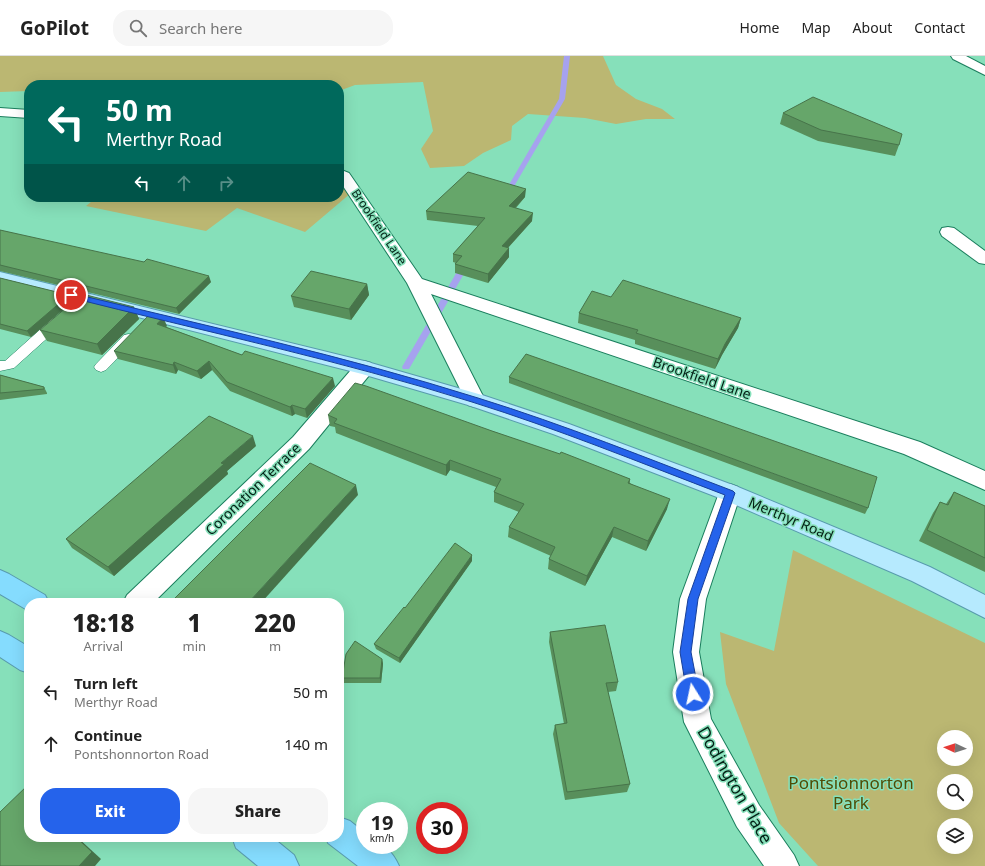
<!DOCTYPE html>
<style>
body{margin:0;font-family:"Noto Sans",sans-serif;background:#f6f6f6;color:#222;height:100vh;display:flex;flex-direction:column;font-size:15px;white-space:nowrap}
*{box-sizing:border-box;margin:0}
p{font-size:13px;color:#767676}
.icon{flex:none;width:22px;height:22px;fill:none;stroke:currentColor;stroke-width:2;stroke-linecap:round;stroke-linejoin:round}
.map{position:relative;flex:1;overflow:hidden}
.details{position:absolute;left:24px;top:542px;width:320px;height:244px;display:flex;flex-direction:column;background:#fff;border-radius:16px;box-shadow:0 4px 16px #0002}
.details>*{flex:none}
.top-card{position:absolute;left:24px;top:24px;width:320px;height:122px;border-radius:16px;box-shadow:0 4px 16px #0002;background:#00695c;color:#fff;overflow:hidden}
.needle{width:26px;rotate:274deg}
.fabs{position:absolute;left:937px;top:674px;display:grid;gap:8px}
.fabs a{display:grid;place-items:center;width:36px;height:36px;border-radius:50%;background:#fff;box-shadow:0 4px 16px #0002;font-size:20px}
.speed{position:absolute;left:356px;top:746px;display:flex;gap:8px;font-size:20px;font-weight:700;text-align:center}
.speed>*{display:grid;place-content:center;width:52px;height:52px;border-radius:50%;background:#fff;box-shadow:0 4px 16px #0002;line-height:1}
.speed small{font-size:10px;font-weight:400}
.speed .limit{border:6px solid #d22;background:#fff;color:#111}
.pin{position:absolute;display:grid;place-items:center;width:34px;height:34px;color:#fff;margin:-17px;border:2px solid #fff;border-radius:50%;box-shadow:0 1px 4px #0007}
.me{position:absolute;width:44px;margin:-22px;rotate:350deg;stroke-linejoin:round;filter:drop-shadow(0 0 3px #0008)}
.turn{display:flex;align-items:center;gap:14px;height:84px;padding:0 16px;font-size:18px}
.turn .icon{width:52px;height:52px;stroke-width:2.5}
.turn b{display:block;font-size:28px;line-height:34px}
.lanes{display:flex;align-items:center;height:38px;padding:0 16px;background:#0003;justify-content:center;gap:20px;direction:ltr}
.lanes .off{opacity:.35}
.eta{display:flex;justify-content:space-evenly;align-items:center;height:68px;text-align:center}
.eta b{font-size:24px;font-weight:800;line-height:28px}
.action{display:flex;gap:8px;margin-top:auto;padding:8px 16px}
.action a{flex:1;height:46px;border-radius:16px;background:#2563eb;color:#fff;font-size:16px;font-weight:800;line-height:46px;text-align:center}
.action a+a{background:#f6f6f6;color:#222}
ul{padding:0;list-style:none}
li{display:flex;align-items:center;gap:12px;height:52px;padding:0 16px}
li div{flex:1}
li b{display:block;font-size:15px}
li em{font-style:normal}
header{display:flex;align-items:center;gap:24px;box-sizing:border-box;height:56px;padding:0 20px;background:#fff;border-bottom:1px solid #e0e0e0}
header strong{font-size:19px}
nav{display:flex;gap:22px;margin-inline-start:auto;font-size:14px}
.search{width:280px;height:36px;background:#f6f6f6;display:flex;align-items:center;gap:10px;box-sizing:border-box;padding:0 14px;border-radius:16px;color:#767676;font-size:15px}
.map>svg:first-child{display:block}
</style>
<header>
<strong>GoPilot</strong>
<div class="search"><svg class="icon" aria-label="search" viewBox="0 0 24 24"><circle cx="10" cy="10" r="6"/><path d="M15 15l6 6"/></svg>Search here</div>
<nav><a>Home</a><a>Map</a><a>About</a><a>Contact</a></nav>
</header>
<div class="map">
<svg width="985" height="810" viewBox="0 0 985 810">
<rect width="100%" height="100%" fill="#86e0ba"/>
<!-- green -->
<g fill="#bbb772" fill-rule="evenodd">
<polygon points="0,0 603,0 616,29 636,43 662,53 675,63 646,63 616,68 585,62 528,58 512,70 511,84 483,97 464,110 430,112 421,93 433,75 423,26 355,29 339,35 339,29 29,29 29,35 0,36"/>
<polygon points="339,125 351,137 305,176 237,152 206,175 86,150 97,141 339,141"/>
<path d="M793,494L985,587V810H818L779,767L726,628L720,576L774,595ZM944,681H966V703H944ZM944,725H966V747H944ZM944,769H966V791H944Z"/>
</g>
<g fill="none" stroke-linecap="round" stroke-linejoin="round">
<!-- stream -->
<g fill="#a6a2ef" fill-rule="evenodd">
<polygon points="564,0 570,0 565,43 509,139 504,140 503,139 559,43"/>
<polygon points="462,207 465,207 469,209 409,313 403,313 402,311"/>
</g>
<defs>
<g id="lane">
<polygon points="58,261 63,262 64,265 63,268 14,312 0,315 0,305 5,305 53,262"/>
<polygon points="129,278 134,279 136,282 134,285 106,314 101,316 96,314 94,311 96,308 124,279"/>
</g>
<g id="street">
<polygon points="951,0 966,0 985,10 985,19 953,3"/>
<polygon points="0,52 29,54 29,62 0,60"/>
<polygon points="339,113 349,117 422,223 920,386 985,415 985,434 904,398 431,238 485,344 482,349 475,351 468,349 407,227 339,124"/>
<polygon points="948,171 954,172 985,195 985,208 979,207 942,180 940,176 942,172"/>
<polygon points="364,305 371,307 374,312 371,317 309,393 153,547 123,547 127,539 293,381 357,307"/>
<polygon points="730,428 738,431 741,437 706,543 699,596 711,663 759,749 794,799 799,810 764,810 737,771 684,666 673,596 680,543 719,437 722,431"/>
</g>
<polygon id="primary" points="0,216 364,305 482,339 569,368 738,431 930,511 985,539 985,562 912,525 722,443 553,378 468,349 362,318 0,226"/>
<g id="highway">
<polygon points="0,514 9,518 45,539 49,547 29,547 29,555 0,538"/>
<polygon points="0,575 9,579 29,591 29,617 20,614 0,601"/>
<path d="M339,761L350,765L365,777V789C384,789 391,792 399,810H358L328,787L326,781H339Z"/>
<polygon points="232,781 272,781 294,799 299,810 258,810 236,792"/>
</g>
</defs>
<!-- lane casing -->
<use href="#lane" stroke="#1a7e5d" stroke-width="1"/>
<!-- street casing -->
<use href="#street" stroke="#1a7e5d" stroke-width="2"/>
<!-- primary casing -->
<use href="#primary" stroke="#589bad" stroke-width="2"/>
<!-- highway casing -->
<use href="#highway" stroke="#589bad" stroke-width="2"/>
<!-- lane -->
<use href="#lane" fill="#fff" fill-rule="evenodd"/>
<!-- street -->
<use href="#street" fill="#fff" fill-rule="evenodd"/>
<!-- primary -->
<use href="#primary" fill="#b6eafe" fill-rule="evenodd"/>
<!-- highway -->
<use href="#highway" fill="#85dcfe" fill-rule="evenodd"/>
</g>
<!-- wall -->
<g fill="#588f5b">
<polygon points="783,57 899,89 895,100 818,85 780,68"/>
<polygon points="525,141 516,152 532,165 508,192 509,201 488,227 455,217 455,208 456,207 453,206 453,198 478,170 427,164 426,155"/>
<polygon points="0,174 211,226 179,258 0,215"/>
<polygon points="0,222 69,239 72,246 31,281 0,273"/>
<polygon points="367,228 369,239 351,264 294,251 291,240"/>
<polygon points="611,241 741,262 738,272 722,299 715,313 635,288 635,284 578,267 579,257"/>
<polygon points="134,251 139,263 102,299 47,285 40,274"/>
<polygon points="167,270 166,271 242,299 335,330 307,362 295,358 292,360 230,335 212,314 201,323 178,314 176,318 118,303 114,295"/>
<polygon points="0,319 44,331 47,337 47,338 0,344"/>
<polygon points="509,321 868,452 865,458 509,327"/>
<polygon points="328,359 492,375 630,423 630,427 667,453 646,495 612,481 585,530 548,513 549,503 551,500 508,481 509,471 519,456 494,446 494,436 496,431 450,414 446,420 336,377 335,371 330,370"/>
<polygon points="256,390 227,415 228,418 114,520 72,492 66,483"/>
<polygon points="954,436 985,450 985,516 919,485 933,457 940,446 946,448"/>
<polygon points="472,505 400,607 376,593 374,588 405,552"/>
<polygon points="550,576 618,626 616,635 608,636 630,728 627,736 565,744 553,678 555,669 564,668 549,586"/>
<polygon points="382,603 383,608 381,627 343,627 342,622"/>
</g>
<!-- shaded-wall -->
<g fill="#47744a">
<polygon points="526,133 525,141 509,158 509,150"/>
<polygon points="533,157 532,165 502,198 502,190"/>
<polygon points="509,192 509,201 488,227 488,218"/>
<polygon points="209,220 211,226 179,258 176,252"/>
<polygon points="367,228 369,239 351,264 349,253"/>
<polygon points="69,239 72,246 31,281 27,275"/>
<polygon points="134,251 139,263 102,299 97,288"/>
<polygon points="163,261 167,270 160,276 157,268"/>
<polygon points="741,262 738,272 722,299 715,313 718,303 725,288"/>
<polygon points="209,305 212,314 201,323 197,315"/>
<polygon points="174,306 178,314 176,318 173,309"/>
<polygon points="333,322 335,330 307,362 305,353"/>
<polygon points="292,349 295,358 292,360 290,351"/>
<polygon points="253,380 256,390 227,415 228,418 114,520 108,511 221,407"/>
<polygon points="450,404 450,414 446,420 446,409"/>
<polygon points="356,429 358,439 261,547 248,547"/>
<polygon points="670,443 667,453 646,495 648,485"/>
<polygon points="614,471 612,481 585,530 587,520"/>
<polygon points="472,499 472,505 400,607 399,602"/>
<polygon points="382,603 383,608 381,627 380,622"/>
<polygon points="76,781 77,781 101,803 95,810 79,810"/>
</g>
<!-- building -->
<g fill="#66a66a" stroke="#47744a">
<polygon points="813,41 902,78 899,89 821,74 783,57"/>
<polygon points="468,116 526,133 509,150 533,157 502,190 509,192 488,218 455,208 462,200 453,198 485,162 426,155"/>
<polygon points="0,174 144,206 147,203 209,220 176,252 0,209"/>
<polygon points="311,215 367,228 349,253 291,240"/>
<polygon points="0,222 69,239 27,275 0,268"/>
<polygon points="623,224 741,262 725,288 718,303 636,277 638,274 579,257 592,235 611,241"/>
<polygon points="82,238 134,251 97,288 40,274"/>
<polygon points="150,258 163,261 157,268 242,299 245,295 333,322 305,353 292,349 290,351 227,326 209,305 197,315 174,306 173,309 114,295"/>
<polygon points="526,298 877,421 868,452 509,321"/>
<polygon points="0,319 44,331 44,333 0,337"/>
<polygon points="355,327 366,330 492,375 560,398 561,396 630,423 628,427 670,443 648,485 614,471 587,520 549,503 555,491 509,471 524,448 494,436 501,423 450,404 446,409 334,367 337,363 328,359"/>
<polygon points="209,360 253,380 221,407 224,408 108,511 66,483"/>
<polygon points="310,407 356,429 248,547 170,547"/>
<polygon points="954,436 985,450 985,502 927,474 940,446 948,449"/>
<polygon points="455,487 472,499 399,602 374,588 404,551 405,552"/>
<polygon points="605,569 618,626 606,627 630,728 567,736 555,669 567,667 550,576"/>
<polygon points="355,585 382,603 380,622 342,622 346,598"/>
<polygon points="29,728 29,781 76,781 92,796 79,810 0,810 0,756"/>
</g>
<!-- route -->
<path fill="#2563eb" stroke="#184099" d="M68,237H71C207,270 345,300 478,342C565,369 649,403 733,435L735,437L698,543L691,596L699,638L697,642L693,644L689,642L687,638L680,596L688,543L725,439C641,407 558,373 472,346C339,304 203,275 68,241Z"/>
<g text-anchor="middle" stroke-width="3" stroke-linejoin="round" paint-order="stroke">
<!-- far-street labels -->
<g font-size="12" fill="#042116" stroke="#86e0ba">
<text transform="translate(379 171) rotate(56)" y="4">Brookfield Lane</text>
</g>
<!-- street labels -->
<g font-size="14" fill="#042116" stroke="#86e0ba">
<text transform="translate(702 322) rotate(19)" y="5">Brookfield Lane</text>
<text transform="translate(253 433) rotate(-44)" y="5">Coronation Terrace</text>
<text transform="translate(791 463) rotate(23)" y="5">Merthyr Road</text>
</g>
<!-- near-park labels -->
<g font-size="17" fill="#504c05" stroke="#86e0ba">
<text x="851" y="733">Pontsionnorton<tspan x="851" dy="20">Park</tspan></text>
</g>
<!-- near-street labels -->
<g font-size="17" fill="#042116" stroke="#86e0ba">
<text transform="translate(735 729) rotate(60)" y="6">Dodington Place</text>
</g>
</g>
</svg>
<div class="fabs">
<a><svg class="needle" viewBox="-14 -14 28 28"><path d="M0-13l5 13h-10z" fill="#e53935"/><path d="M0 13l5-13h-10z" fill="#767676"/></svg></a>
<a><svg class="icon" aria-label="search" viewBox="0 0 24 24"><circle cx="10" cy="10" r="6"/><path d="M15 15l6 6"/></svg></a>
<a><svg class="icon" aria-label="layers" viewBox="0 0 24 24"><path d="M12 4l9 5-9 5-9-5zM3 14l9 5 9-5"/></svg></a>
</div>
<div class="speed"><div>19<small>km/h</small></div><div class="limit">30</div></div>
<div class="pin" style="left:71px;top:239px;background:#d93025"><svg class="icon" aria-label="arrive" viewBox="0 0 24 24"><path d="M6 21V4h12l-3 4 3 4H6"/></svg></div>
<svg class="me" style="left:693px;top:638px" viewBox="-20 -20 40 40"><circle r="17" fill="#2563eb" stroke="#fff" stroke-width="3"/><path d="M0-11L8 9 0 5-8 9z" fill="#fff"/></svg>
<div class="top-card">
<div class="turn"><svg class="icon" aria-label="left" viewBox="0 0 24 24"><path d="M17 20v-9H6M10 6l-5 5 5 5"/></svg><div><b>50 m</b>Merthyr Road</div></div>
<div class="lanes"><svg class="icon" aria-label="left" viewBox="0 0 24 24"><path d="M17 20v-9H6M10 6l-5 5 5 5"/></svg><svg class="icon off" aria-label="ahead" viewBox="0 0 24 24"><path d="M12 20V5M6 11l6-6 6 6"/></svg><svg class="icon off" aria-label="right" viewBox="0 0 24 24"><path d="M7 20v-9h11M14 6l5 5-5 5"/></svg></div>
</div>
<section class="details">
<div class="eta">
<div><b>18:18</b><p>Arrival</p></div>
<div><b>1</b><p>min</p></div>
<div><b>220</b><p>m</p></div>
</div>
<ul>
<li><svg class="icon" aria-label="left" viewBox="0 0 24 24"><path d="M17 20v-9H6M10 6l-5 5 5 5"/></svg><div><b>Turn left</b><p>Merthyr Road</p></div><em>50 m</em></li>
<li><svg class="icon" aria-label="ahead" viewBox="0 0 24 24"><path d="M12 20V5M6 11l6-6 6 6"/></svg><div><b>Continue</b><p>Pontshonnorton Road</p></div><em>140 m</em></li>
</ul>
<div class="action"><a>Exit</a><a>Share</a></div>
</section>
</div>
